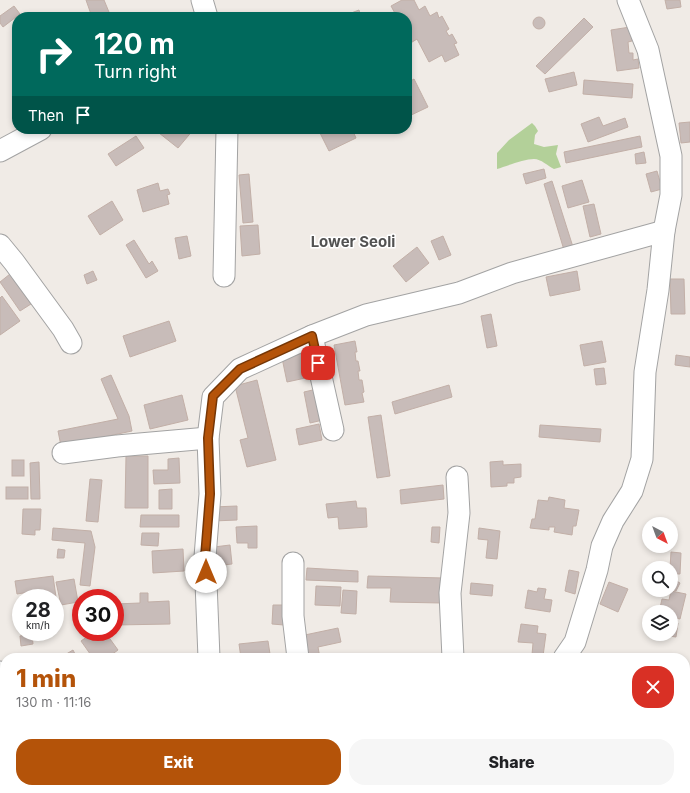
<!DOCTYPE html>
<meta charset="utf-8">
<style>
body{margin:0;font-family:Inter,sans-serif;background:#f6f6f6;color:#202124;height:100vh;display:flex;flex-direction:column;font-size:15px;white-space:nowrap}
*{box-sizing:border-box;margin:0}
p{font-size:13px;color:#757577}
.icon{flex:none;width:22px;height:22px;fill:none;stroke:currentColor;stroke-width:2;stroke-linecap:round;stroke-linejoin:round}
.map{position:relative;flex:1;overflow:hidden}
.side{position:absolute;left:0px;top:653px;width:690px;height:140px;display:flex;flex-direction:column;background:#fff;border-radius:16px 16px 0 0;box-shadow:0 2px 6px #0003}
.side>*{flex:none}
.guide{position:absolute;left:12px;top:12px;width:400px;height:122px;border-radius:16px;box-shadow:0 2px 6px #0003;background:#00695c;color:#fff;overflow:hidden}
.needle{width:26px;rotate:139deg}
.tools{position:absolute;left:642px;top:517px;display:grid;gap:8px}
.tools a{display:grid;place-items:center;width:36px;height:36px;border-radius:50%;background:#fff;box-shadow:0 2px 6px #0003;font-size:20px}
.speed{position:absolute;left:12px;top:589px;display:flex;gap:8px;font-size:20px;font-weight:700;text-align:center}
.speed>*{display:grid;place-content:center;width:52px;height:52px;border-radius:50%;background:#fff;box-shadow:0 2px 6px #0003;line-height:1}
.speed small{font-size:10px;font-weight:400}
.speed .limit{border:6px solid #d22;background:#fff;color:#111}
.pin{position:absolute;display:grid;place-items:center;width:34px;height:34px;color:#fff;margin:-17px;border-radius:8px;box-shadow:0 2px 6px #0006}
.me{position:absolute;width:44px;margin:-22px;rotate:0deg;stroke-linejoin:round;filter:drop-shadow(0 0 3px #0008)}
.turn{display:flex;align-items:center;gap:14px;height:84px;padding:0 16px;font-size:18px}
.turn .icon{width:52px;height:52px;stroke-width:2.5}
.turn b{display:block;font-size:28px;line-height:34px}
.then{display:flex;align-items:center;height:38px;padding:0 16px;background:#0003;gap:8px;font-size:15px}
.round{display:grid;place-items:center;flex:none;width:42px;height:42px;border-radius:16px;background:#f6f6f6}
.head{display:flex;align-items:center;justify-content:space-between;height:68px;padding:0 16px}
h1{font-size:24px;font-weight:800;line-height:30px;color:#b45309}
.button{display:flex;gap:8px;margin-top:auto;padding:8px 16px}
.button a{flex:1;height:46px;border-radius:16px;background:#b45309;color:#fff;font-size:16px;font-weight:800;line-height:46px;text-align:center}
.button a+a{background:#f6f6f6;color:#202124}
.map>svg:first-child{display:block}
</style>
<div class="map">
<svg width="690" height="793" viewBox="0 0 690 793">
<rect width="100%" height="100%" fill="#f0ebe6"/>
<!-- forest -->
<path fill="#b3d099" d="M532,123L535,126L538,131L535,135L534,144L544,147L558,145L556,154L561,167L554,169C548,166 541,159 534,159C524,159 507,166 497,169V153L509,140Z"/>
<!-- building -->
<g fill="#c8bcb9" stroke="#c2afa7">
<polygon points="86,0 104,0 111,17 92,17"/>
<polygon points="402,0 414,0 419,10 425,6 430,16 437,12 439,18 442,16 449,29 446,31 449,36 452,34 457,43 454,44 459,55 445,62 442,55 429,62 417,39 409,44 407,41 407,31 411,29 407,21 407,17 397,17 391,6"/>
<polygon points="665,0 680,0 681,7 667,9"/>
<polygon points="14,6 20,14 3,27 0,23 0,16"/>
<polygon points="359,10 361,17 347,17 346,15"/>
<circle cx="539" cy="23" r="6"/>
<polygon points="584,18 593,27 545,74 536,66"/>
<polygon points="630,27 632,41 628,42 629,53 633,53 633,60 638,59 639,68 617,71 611,30"/>
<polygon points="574,72 577,85 549,92 545,79"/>
<polygon points="414,79 428,107 407,117 407,103 409,102 407,99 407,83"/>
<polygon points="584,80 633,84 632,98 583,94"/>
<polygon points="599,117 603,126 625,118 628,127 588,142 581,124"/>
<polygon points="690,122 690,142 681,143 679,123"/>
<polygon points="154,129 194,129 178,148"/>
<polygon points="318,129 352,129 356,138 329,151"/>
<polygon points="136,136 144,148 116,166 108,154"/>
<polygon points="640,136 642,147 566,163 564,152"/>
<polygon points="644,152 646,163 636,164 635,154"/>
<polygon points="544,169 546,178 526,184 523,174"/>
<polygon points="657,171 662,189 651,192 646,174"/>
<polygon points="249,174 253,222 243,223 239,175"/>
<polygon points="582,180 589,202 568,208 562,186"/>
<polygon points="552,181 573,247 564,250 544,184"/>
<polygon points="158,183 160,191 168,189 170,194 167,195 169,204 143,212 137,190"/>
<polygon points="112,201 123,220 100,235 88,216"/>
<polygon points="594,204 601,234 590,237 583,206"/>
<polygon points="258,225 260,254 242,256 240,226"/>
<polygon points="187,236 191,256 179,259 175,238"/>
<polygon points="443,236 451,255 439,260 431,241"/>
<polygon points="134,240 149,264 152,261 158,271 146,278 126,245"/>
<polygon points="417,247 429,263 406,282 393,266"/>
<polygon points="93,271 97,280 87,284 84,275"/>
<polygon points="577,271 580,290 550,296 546,277"/>
<polygon points="10,274 31,304 20,311 0,282"/>
<polygon points="670,279 684,279 685,314 671,314"/>
<polygon points="2,296 20,321 0,335 0,298"/>
<polygon points="491,314 497,346 487,348 481,316"/>
<polygon points="169,321 176,341 130,357 123,336"/>
<polygon points="355,341 357,352 355,352 356,361 358,361 360,371 358,371 359,380 362,380 364,392 362,393 364,402 345,405 334,345"/>
<polygon points="602,341 606,362 584,366 580,345"/>
<polygon points="305,353 310,377 287,382 282,358"/>
<polygon points="676,355 690,357 690,367 675,365"/>
<polygon points="604,368 606,384 596,385 594,369"/>
<polygon points="111,375 129,416 132,431 61,446 58,431 118,419 101,379"/>
<polygon points="257,380 276,460 247,467 240,440 248,438 235,386"/>
<polygon points="449,385 452,397 395,414 392,402"/>
<polygon points="317,389 323,420 310,423 304,392"/>
<polygon points="182,395 188,420 150,429 144,405"/>
<polygon points="381,415 390,476 377,478 368,417"/>
<polygon points="319,424 322,440 299,445 296,429"/>
<polygon points="540,425 601,429 600,442 539,437"/>
<polygon points="126,456 148,456 148,508 125,508"/>
<polygon points="179,458 180,483 154,484 153,470 168,470 168,459"/>
<rect x="12" y="460" width="12" height="16"/>
<polygon points="503,461 503,465 521,464 521,477 514,478 514,483 507,483 507,486 491,487 490,462"/>
<polygon points="39,462 40,499 31,499 30,463"/>
<polygon points="90,479 102,480 98,522 86,521"/>
<polygon points="443,485 444,499 401,504 400,490"/>
<rect x="6" y="487" width="22" height="12"/>
<polygon points="172,489 172,509 159,509 159,490"/>
<polygon points="549,497 565,500 564,508 579,510 576,526 573,526 572,535 554,532 555,527 549,527 549,530 530,528 532,519 535,519 538,500 548,501"/>
<polygon points="356,501 357,508 366,508 367,527 339,529 338,517 328,518 326,504"/>
<polygon points="237,506 237,520 213,521 213,507"/>
<polygon points="23,509 41,509 40,530 35,530 35,535 22,534"/>
<polygon points="141,515 179,515 179,527 140,527"/>
<polygon points="257,526 257,548 248,548 248,543 237,543 236,527"/>
<polygon points="432,527 440,527 439,543 431,542"/>
<polygon points="53,528 91,531 95,547 90,586 80,585 85,543 52,540"/>
<polygon points="479,528 500,531 497,559 486,558 488,540 478,539"/>
<polygon points="142,533 159,533 158,546 141,545"/>
<polygon points="230,545 232,564 215,566 214,547"/>
<polygon points="58,549 65,550 64,558 57,558"/>
<polygon points="183,549 184,571 153,573 152,551"/>
<polygon points="671,552 681,553 680,574 671,574 671,568 670,568"/>
<polygon points="307,568 358,571 358,582 306,580"/>
<polygon points="569,570 579,572 575,594 565,591"/>
<polygon points="53,576 57,604 55,605 55,598 43,598 42,590 17,594 15,581"/>
<polygon points="368,576 443,578 442,603 390,602 391,588 367,588"/>
<polygon points="671,578 680,583 676,591 671,588"/>
<polygon points="74,579 78,602 61,605 56,582"/>
<polygon points="609,582 628,589 618,612 600,604"/>
<polygon points="471,583 493,585 492,596 470,594"/>
<polygon points="316,586 341,587 340,606 315,605"/>
<polygon points="538,588 546,589 544,599 552,600 550,612 525,608 528,590 537,592"/>
<polygon points="343,590 357,591 356,614 341,613"/>
<polygon points="671,591 686,594 680,619 671,617 671,612 659,612 662,599 669,600"/>
<polygon points="140,593 148,593 148,602 169,601 170,624 115,625 115,604 140,603"/>
<polygon points="273,605 285,605 284,625 272,624"/>
<polygon points="671,622 678,623 676,637 656,634 671,634"/>
<polygon points="521,624 538,626 537,633 546,634 543,656 532,655 533,643 518,642"/>
<polygon points="338,628 341,642 318,647 320,658 305,658 300,636"/>
<polygon points="94,632 105,632 118,650 107,658 93,658 81,641"/>
<polygon points="32,634 33,644 21,646 20,636"/>
<polygon points="268,641 270,654 241,658 239,644"/>
<polygon points="73,650 77,658 64,658 63,656"/>
<polygon points="0,700 5,712 5,744 2,745 0,739"/>
<polygon points="5,769 5,788 28,788 30,793 5,793 0,775 0,771"/>
<polygon points="122,788 140,788 145,793 116,793"/>
<polygon points="364,788 381,788 384,792 382,793 366,793 363,789"/>
<polygon points="460,788 463,788 464,793 444,793"/>
</g>
<g fill="none" stroke-linecap="round" stroke-linejoin="round">
<defs>
<g id="minor">
<polyline points="202,0 207,17"/>
<polyline points="0,151 41,129"/>
<polyline points="0,245 14,262 63,329 71,343"/>
<polyline points="224,276 227,129"/>
<polyline points="312,336 333,430"/>
<polyline points="63,453 117,446 208,438"/>
<polyline points="293,563 293,616 298,658"/>
<polyline points="209,658 205,557 210,494 208,438 213,397 240,369 312,336 366,315 459,293 512,273 664,231"/>
<polyline points="453,658 450,593 459,513 457,477"/>
<polyline points="564,658 575,642 597,570 602,546 613,521 632,491 642,459 645,372 658,290 664,231 671,195 671,156 648,50 628,0"/>
<polyline points="0,672 5,684"/>
<polyline points="48,788 50,793"/>
<polyline points="218,788 218,793"/>
<polyline points="324,788 325,793"/>
<polyline points="480,788 481,793"/>
<polyline points="515,793 518,788"/>
</g>
</defs>
<!-- minor casing -->
<use href="#minor" stroke="#a3a3a3" stroke-width="23"/>
<!-- minor -->
<use href="#minor" stroke="#fff" stroke-width="21"/>
</g>
<g fill="none" stroke-linecap="round" stroke-linejoin="round">
<defs>
<polyline id="route" points="206,572 205,557 210,494 208,438 213,396 240,369 312,336 318,363"/>
</defs>
<!-- route casing -->
<use href="#route" stroke="#753606" stroke-width="10"/>
<!-- route -->
<use href="#route" stroke="#b45309" stroke-width="7"/>
</g>
<g text-anchor="middle" stroke-width="3" stroke-linejoin="round" paint-order="stroke">
<!-- district labels -->
<g font-size="15" font-weight="bold" fill="#525252" stroke="#fff">
<text x="353" y="247">Lower Seoli</text>
</g>
</g>
</svg>
<div class="tools">
<a><svg class="needle" viewBox="-14 -14 28 28"><path d="M0-13l5 13h-10z" fill="#e53935"/><path d="M0 13l5-13h-10z" fill="#757577"/></svg></a>
<a><svg class="icon" aria-label="search" viewBox="0 0 24 24"><circle cx="10" cy="10" r="6"/><path d="M15 15l6 6"/></svg></a>
<a><svg class="icon" aria-label="layers" viewBox="0 0 24 24"><path d="M12 4l9 5-9 5-9-5zM3 14l9 5 9-5"/></svg></a>
</div>
<div class="speed"><div>28<small>km/h</small></div><div class="limit">30</div></div>
<div class="pin" style="left:318px;top:363px;background:#d93025"><svg class="icon" aria-label="arrive" viewBox="0 0 24 24"><path d="M6 21V4h12l-3 4 3 4H6"/></svg></div>
<svg class="me" style="left:206px;top:572px" viewBox="-20 -20 40 40"><circle r="19" fill="#fff"/><path d="M0-13L10 11 0 6-10 11z" fill="#b45309"/></svg>
<div class="guide">
<div class="turn"><svg class="icon" aria-label="right" viewBox="0 0 24 24"><path d="M7 20v-9h11M14 6l5 5-5 5"/></svg><div><b>120 m</b>Turn right</div></div>
<div class="then">Then<svg class="icon" aria-label="arrive" viewBox="0 0 24 24"><path d="M6 21V4h12l-3 4 3 4H6"/></svg></div>
</div>
<section class="side">
<div class="head"><div><h1>1 min</h1><p>130 m · 11:16</p></div><a class="round" style="background:#d93025;color:#fff"><svg class="icon" aria-label="close" viewBox="0 0 24 24"><path d="M6 6l12 12M18 6L6 18"/></svg></a></div>
<div class="button"><a>Exit</a><a>Share</a></div>
</section>
</div>
